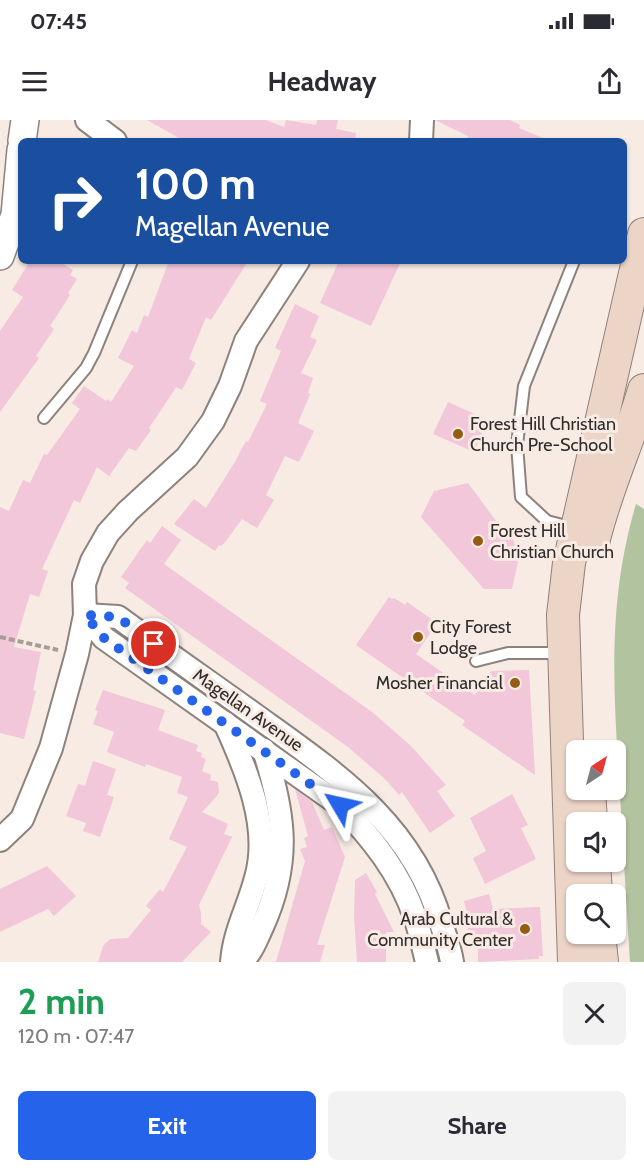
<!DOCTYPE html>
<meta charset="utf-8">
<style>
body{margin:0;font-family:Cabin,sans-serif;background:#f2f2f3;color:#2b2b33;height:100vh;display:flex;flex-direction:column;font-size:22px;white-space:nowrap}
*{box-sizing:border-box;margin:0}
p{font-size:20px;color:#7c7c81}
.icon{flex:none;width:33px;height:33px;fill:none;stroke:currentColor;stroke-width:2;stroke-linecap:round;stroke-linejoin:round}
.map{position:relative;height:842px;overflow:hidden}
.panel{display:flex;flex-direction:column;background:#fff;flex:1}
.panel>*{flex:none}
.banner{position:absolute;left:18px;top:18px;width:609px;height:126px;border-radius:9px;box-shadow:0 2px 4px #0004;background:#1a4fa0;color:#fff;overflow:hidden}
.needle{width:39px;rotate:36deg}
.buttons{position:absolute;left:566px;top:620px;display:grid;gap:12px}
.buttons a{display:grid;place-items:center;width:60px;height:60px;border-radius:9px;background:#fff;box-shadow:0 2px 4px #0004;font-size:30px}
.pin{position:absolute;display:grid;place-items:center;width:51px;height:51px;color:#fff;margin:-26px;border:3px solid #fff;border-radius:50%;box-shadow:0 2px 6px #0007}
.me{position:absolute;width:66px;margin:-33px;rotate:306deg;stroke-linejoin:round;filter:drop-shadow(0 0 4px #0008)}
.turn{display:flex;align-items:center;gap:21px;height:126px;padding:0 18px;font-size:27px}
.turn .icon{width:78px;height:78px;stroke-width:2.5}
.turn b{display:block;font-size:42px;line-height:51px}
.round{display:grid;place-items:center;flex:none;width:63px;height:63px;border-radius:9px;background:#f2f2f3}
.summary{display:flex;align-items:center;justify-content:space-between;height:102px;padding:0 18px}
h1{font-size:36px;font-weight:800;line-height:45px;color:#1e9e55}
.primary-button{display:flex;gap:12px;margin-top:auto;padding:12px 18px}
.primary-button a{flex:1;height:69px;border-radius:9px;background:#2563eb;color:#fff;font-size:24px;font-weight:800;line-height:69px;text-align:center}
.primary-button a+a{background:#f2f2f3;color:#2b2b33}
.status{display:flex;justify-content:space-between;align-items:center;height:42px;padding:0 30px;background:#fff;direction:ltr}
.status svg{height:16px;fill:currentColor}
header{display:flex;justify-content:space-between;align-items:center;height:78px;padding:0 18px;background:#fff;font-size:27px;font-weight:800}
.map>svg:first-child{display:block}
</style>
<div class="status"><b>07:45</b><svg viewBox="0 0 49 12"><path d="M0 12V9h3v3zM5 12V6h3v6zM10 12V3h3v9zM15 12V0h3v12zM26 1h20v11H26zM47 4h2v5h-2z"/></svg></div>
<header><svg class="icon" aria-label="menu" viewBox="0 0 24 24"><path d="M4 6h16M4 12h16M4 18h16"/></svg>Headway<svg class="icon" aria-label="share" viewBox="0 0 24 24"><path d="M12 15V3M7 8l5-5 5 5M5 13v7h14v-7"/></svg></header>
<div class="map">
<svg width="644" height="842" viewBox="0 0 644 842">
<rect width="100%" height="100%" fill="#f7ebe4"/>
<!-- forest -->
<path fill="#b1c39f" d="M636,384L644,389V842H630C626,781 623,721 619,660C613,563 608,479 636,384Z"/>
<!-- building -->
<g fill="#f2c7d9">
<polygon points="147,0 266,0 284,7 286,0 316,5 317,0 338,0 336,9 356,13 355,21 184,21"/>
<polygon points="435,0 510,0 520,5 519,8 550,21 466,21 468,16"/>
<polygon points="30,141 58,141 73,150 70,155 77,159 68,173 70,175 50,206 54,209 36,236 39,238 0,292 0,211 23,177 12,170"/>
<polygon points="169,141 248,141 211,200 206,197 189,239 196,243 182,270 176,267 175,269 149,308 151,310 136,331 129,328 109,356 97,347 80,383 74,380 42,449 48,451 39,477 30,474 14,527 41,532 33,570 36,571 24,619 0,613 0,387 9,391 23,360 30,363 44,334 47,335 80,289 72,283 84,266 106,281 107,279 111,282 134,246 118,238 132,210 137,213 144,195 148,197"/>
<polygon points="339,141 401,141 371,206 320,183"/>
<polygon points="295,184 319,196 310,217 317,220 301,253 313,258 308,273 310,274 298,303 314,311 299,342 285,336 266,375 274,380 257,408 242,399 226,421 221,426 219,425 215,431 174,404 194,379 206,388 236,340 246,321 248,322 267,284 260,281 281,231 275,228"/>
<polygon points="448,282 488,300 474,332 433,314"/>
<polygon points="468,363 505,413 512,415 515,426 511,434 518,442 512,469 484,469 421,397 434,371"/>
<polygon points="162,406 181,420 164,444 372,592 410,625 446,665 437,671 455,696 430,713 402,672 399,675 386,660 348,627 125,468 129,463 121,457 147,420 150,423"/>
<polygon points="389,477 392,479 394,478 405,485 407,482 437,503 416,534 475,575 491,551 529,550 535,655 462,605 465,601 356,525"/>
<polygon points="103,570 165,590 158,610 198,625 196,631 202,633 201,637 206,639 202,651 211,655 210,660 218,662 219,672 217,676 202,692 228,704 224,714 232,717 199,785 201,793 201,804 211,812 182,842 98,842 103,826 110,819 128,818 151,790 146,786 160,769 163,772 187,727 169,719 188,677 177,673 182,657 146,644 145,647 107,632 114,612 93,604 98,591 95,590"/>
<polygon points="93,641 116,649 107,675 114,677 100,717 83,711 86,703 66,696 78,664 85,666"/>
<polygon points="295,669 312,682 324,710 332,707 345,737 317,825 325,825 320,842 276,842 305,741 300,729 307,727 304,718 308,716"/>
<polygon points="512,674 528,705 521,708 536,739 485,764 473,738 486,731 470,698"/>
<polygon points="47,746 76,776 54,796 48,789 0,812 0,769"/>
<polygon points="366,753 377,772 375,774 394,812 386,812 386,842 357,842 354,797 355,760"/>
<polygon points="489,774 493,789 540,787 543,836 539,836 539,839 478,842 478,826 475,826 475,816 468,816 468,796 464,781"/>
</g>
<g fill="none" stroke-linecap="round" stroke-linejoin="round">
<defs>
<g id="service">
<polyline points="44,298 86,248 94,233 132,141"/>
<polyline points="574,408 547,401 521,377 517,325 524,266 574,141"/>
<polyline points="476,541 508,533 562,533"/>
</g>
<g id="minor">
<polyline points="87,0 115,21"/>
<polyline points="421,21 422,0"/>
<path d="M85,495L118,497C163,530 209,562 255,595C334,652 413,703 441,803C445,815 450,829 452,842"/>
<path d="M85,495L104,518L340,685C372,718 400,753 415,797C420,811 423,827 427,842"/>
<path d="M225,603C246,649 271,707 256,758C249,786 234,812 232,842"/>
<polyline points="0,720 22,699 51,628 77,534 85,495 84,464 92,441 108,413 128,391 187,337 213,301 230,266 246,221 298,141"/>
<path d="M241,842C252,832 256,820 262,807C291,743 285,695 264,630"/>
</g>
<g id="tertiary">
<polyline points="22,21 25,0"/>
<polyline points="0,136 15,95 21,30"/>
</g>
<g id="secondary">
<path d="M593,423C605,371 629,321 644,270"/>
<polyline points="589,669 591,702"/>
<polyline points="594,741 596,774"/>
<polyline points="599,813 602,842"/>
<polyline points="574,842 563,495 569,443 644,114"/>
</g>
</defs>
<!-- service casing -->
<use href="#service" stroke="#8d827c" stroke-width="14"/>
<!-- minor casing -->
<use href="#minor" stroke="#8d827c" stroke-width="26"/>
<!-- tertiary casing -->
<use href="#tertiary" stroke="#8d827c" stroke-width="30"/>
<!-- secondary casing -->
<use href="#secondary" stroke="#8d827c" stroke-width="34"/>
<!-- path -->
<polyline stroke="#a69d97" stroke-width="4" stroke-dasharray="6 3" stroke-linecap="butt" points="0,517 58,530"/>
<!-- service -->
<use href="#service" stroke="#fff" stroke-width="10"/>
<!-- minor -->
<use href="#minor" stroke="#fff" stroke-width="22"/>
<!-- tertiary -->
<use href="#tertiary" stroke="#fff" stroke-width="27"/>
<!-- secondary -->
<use href="#secondary" stroke="#ecd4c7" stroke-width="32"/>
</g>
<g fill="none" stroke-linecap="round" stroke-linejoin="round">
<!-- route -->
<polyline stroke="#2563eb" stroke-width="10" stroke-dasharray="0 18" points="154,524 118,497 85,495 104,518 340,685"/>
</g>
<!-- markers -->
<g fill="#935d14" stroke="#f7ebe4" stroke-width="2">
<circle cx="458" cy="314" r="6"/>
<circle cx="478" cy="421" r="6"/>
<circle cx="418" cy="517" r="6"/>
<circle cx="515" cy="563" r="6"/>
<circle cx="525" cy="809" r="6"/>
</g>
<g text-anchor="middle" stroke-width="6" stroke-linejoin="round" paint-order="stroke">
<!-- poi labels -->
<g font-size="18" fill="#312d2a" stroke="#f7ebe4" text-anchor="start">
<text x="470" y="310">Forest Hill Christian<tspan x="470" dy="21">Church Pre-School</tspan></text>
<text x="490" y="417">Forest Hill<tspan x="490" dy="21">Christian Church</tspan></text>
<text x="430" y="513">City Forest<tspan x="430" dy="21">Lodge</tspan></text>
<text x="503" y="569" text-anchor="end">Mosher Financial</text>
<text x="513" y="805" text-anchor="end">Arab Cultural &amp;<tspan x="513" dy="21">Community Center</tspan></text>
</g>
<!-- street labels -->
<g font-size="18" fill="#312d2a" stroke="#f7ebe4">
<text transform="translate(248 590) rotate(35)" y="6">Magellan Avenue</text>
</g>
</g>
</svg>
<div class="buttons">
<a><svg class="needle" viewBox="-14 -14 28 28"><path d="M0-13l5 13h-10z" fill="#e53935"/><path d="M0 13l5-13h-10z" fill="#7c7c81"/></svg></a>
<a><svg class="icon" aria-label="sound" viewBox="0 0 24 24"><path d="M4 9h4l5-4v14l-5-4H4zM17 9q2 3 0 6"/></svg></a>
<a><svg class="icon" aria-label="search" viewBox="0 0 24 24"><circle cx="10" cy="10" r="6"/><path d="M15 15l6 6"/></svg></a>
</div>
<div class="pin" style="left:154px;top:524px;background:#d93025"><svg class="icon" aria-label="arrive" viewBox="0 0 24 24"><path d="M6 21V4h12l-3 4 3 4H6"/></svg></div>
<svg class="me" style="left:340px;top:685px" viewBox="-20 -20 40 40"><path d="M0-17L14 15 0 8-14 15z" fill="#2563eb" stroke="#fff" stroke-width="4"/></svg>
<div class="banner">
<div class="turn"><svg class="icon" aria-label="right" viewBox="0 0 24 24"><path d="M7 20v-9h11M14 6l5 5-5 5"/></svg><div><b>100 m</b>Magellan Avenue</div></div>
</div>
</div>
<section class="panel">
<div class="summary"><div><h1>2 min</h1><p>120 m · 07:47</p></div><a class="round"><svg class="icon" aria-label="close" viewBox="0 0 24 24"><path d="M6 6l12 12M18 6L6 18"/></svg></a></div>
<div class="primary-button"><a>Exit</a><a>Share</a></div>
</section>
